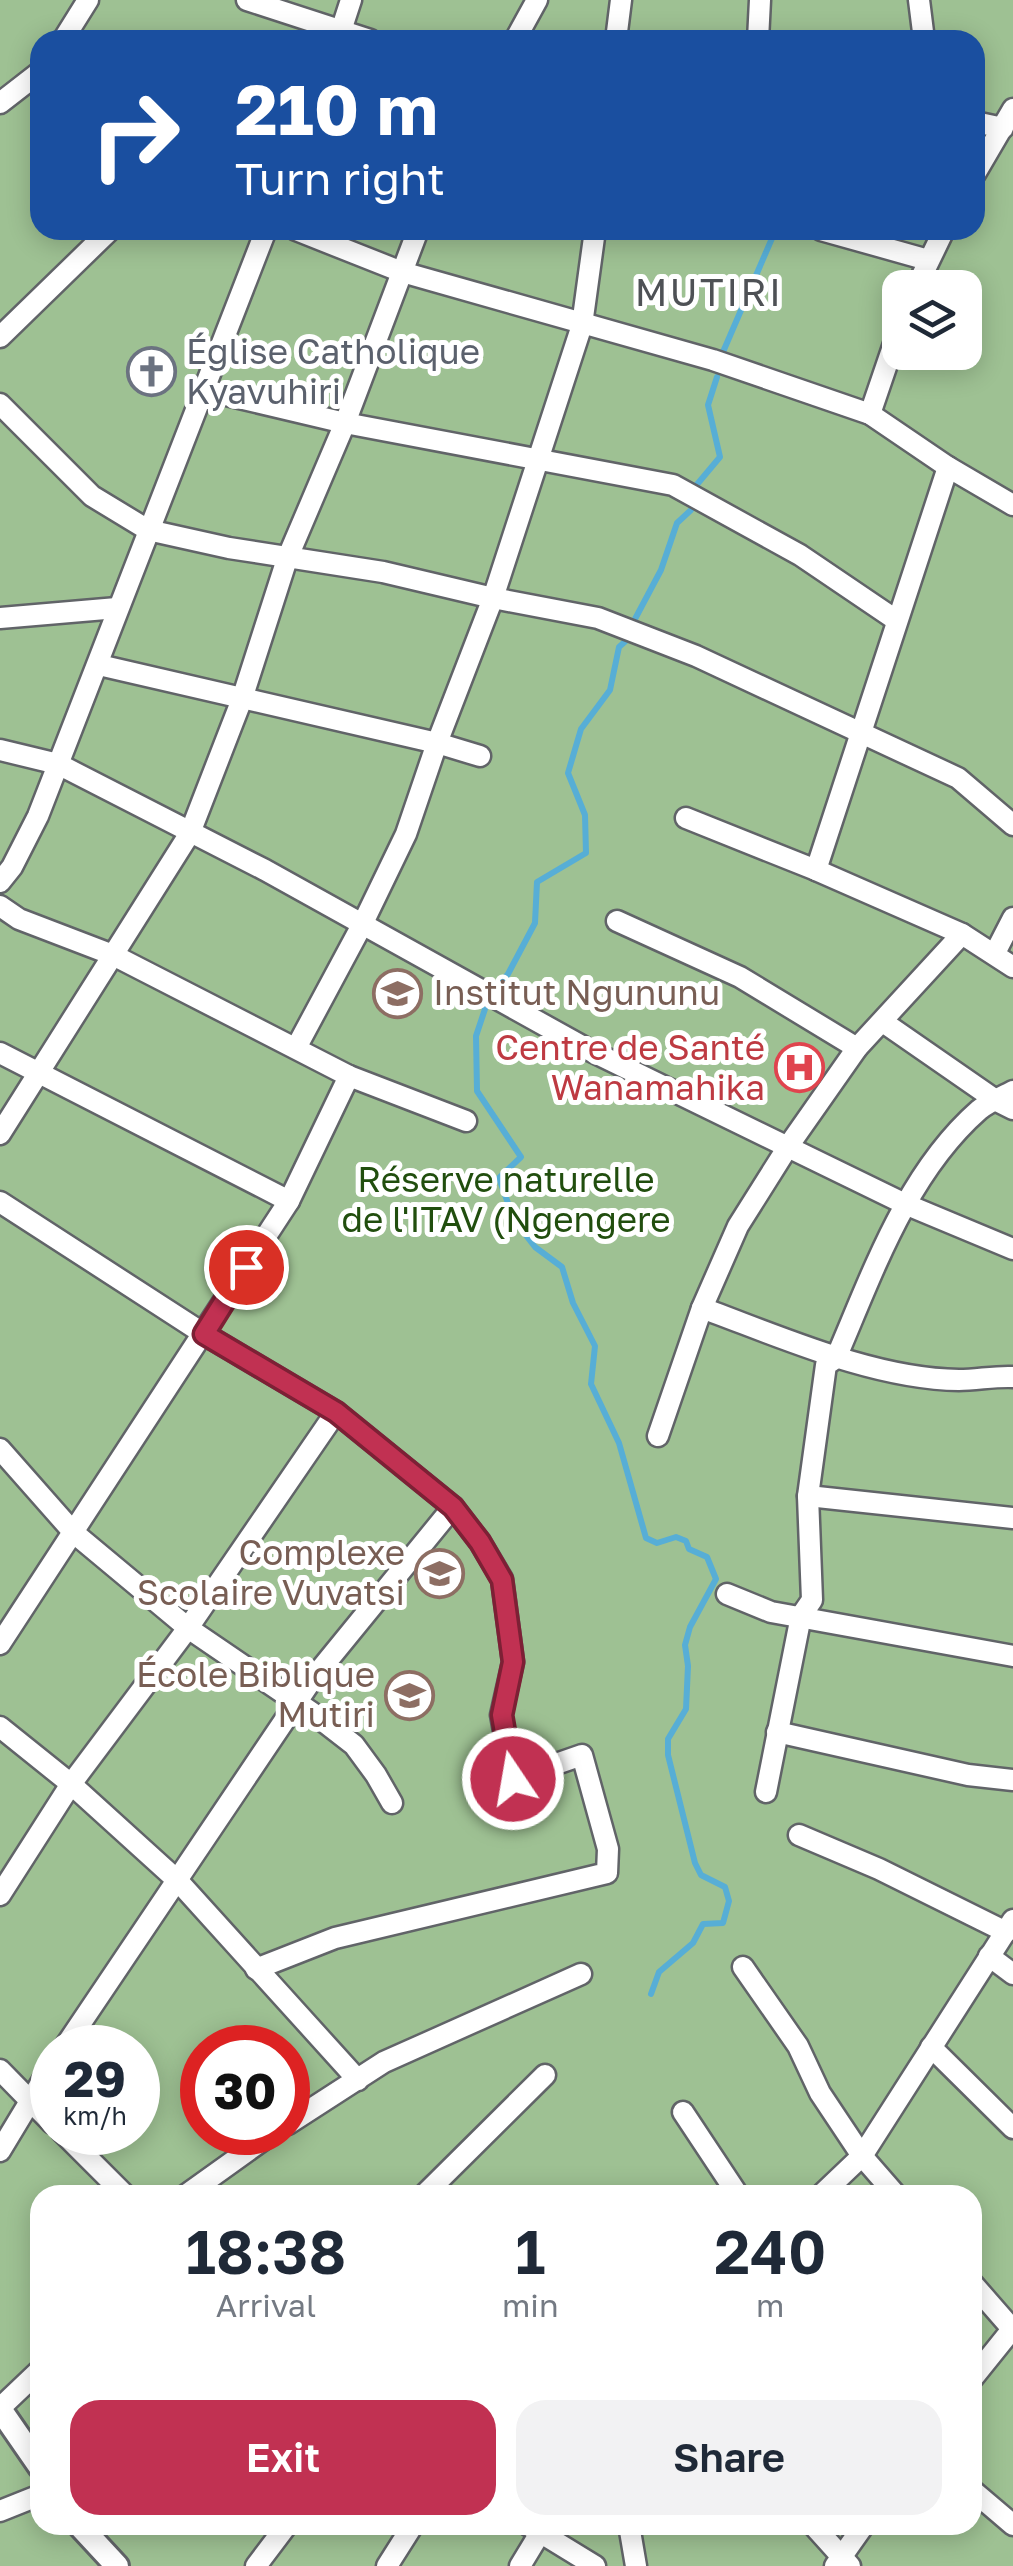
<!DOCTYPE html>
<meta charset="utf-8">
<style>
body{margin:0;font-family:"Golos Text",sans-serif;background:#f2f2f3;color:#1f2937;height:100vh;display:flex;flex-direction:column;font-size:38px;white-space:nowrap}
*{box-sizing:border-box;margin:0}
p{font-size:32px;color:#747a83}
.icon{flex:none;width:55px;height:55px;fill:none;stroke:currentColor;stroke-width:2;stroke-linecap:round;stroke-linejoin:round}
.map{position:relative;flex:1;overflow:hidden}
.side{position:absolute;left:30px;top:2185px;width:952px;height:350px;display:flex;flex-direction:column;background:#fff;border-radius:30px;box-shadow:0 5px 25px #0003}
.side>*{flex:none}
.hud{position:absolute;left:30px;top:30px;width:955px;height:210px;border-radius:30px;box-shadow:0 5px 25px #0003;background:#1a4fa0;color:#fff;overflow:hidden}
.tools{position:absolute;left:882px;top:270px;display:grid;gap:20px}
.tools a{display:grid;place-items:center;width:100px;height:100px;border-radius:20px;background:#fff;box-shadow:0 5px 25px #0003;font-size:50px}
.speed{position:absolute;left:30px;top:2025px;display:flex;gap:20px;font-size:50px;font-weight:700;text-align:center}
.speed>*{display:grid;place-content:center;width:130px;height:130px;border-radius:50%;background:#fff;box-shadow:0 5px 25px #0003;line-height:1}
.speed small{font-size:25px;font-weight:400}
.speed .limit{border:15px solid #d22;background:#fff;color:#111}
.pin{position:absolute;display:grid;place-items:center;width:85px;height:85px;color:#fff;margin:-42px;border:5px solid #fff;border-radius:50%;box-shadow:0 2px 10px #0007}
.me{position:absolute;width:110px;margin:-55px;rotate:348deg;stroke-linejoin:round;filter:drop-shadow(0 0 8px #0008)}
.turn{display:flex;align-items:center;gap:35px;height:210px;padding:0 40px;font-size:45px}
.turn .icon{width:130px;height:130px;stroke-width:2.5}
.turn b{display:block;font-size:70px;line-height:85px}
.eta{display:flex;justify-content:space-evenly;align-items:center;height:170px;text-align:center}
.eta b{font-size:60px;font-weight:600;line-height:70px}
.button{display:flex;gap:20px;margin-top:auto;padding:20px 40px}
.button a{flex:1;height:115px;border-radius:30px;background:#c13152;color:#fff;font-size:40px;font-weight:600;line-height:115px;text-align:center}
.button a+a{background:#f2f2f3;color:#1f2937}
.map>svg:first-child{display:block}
</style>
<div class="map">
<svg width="1013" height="2566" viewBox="0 0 1013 2566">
<rect width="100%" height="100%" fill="#dce0e4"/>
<!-- green -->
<path fill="#9ec193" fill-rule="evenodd" d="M0,0H1013V2566H0ZM40,40H975V230H40ZM900,288H965V352H900ZM52,2048H138V2132H52ZM202,2048H288V2132H202ZM40,2195H972V2525H40Z"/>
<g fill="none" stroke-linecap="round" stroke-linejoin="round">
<!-- stream -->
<g stroke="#57aed6" stroke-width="6">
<polyline points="723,352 773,236"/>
<polyline points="694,488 720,457 708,405 717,377"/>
<polyline points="635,619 661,570 677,523 691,510"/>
<polyline points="495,990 508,974 535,923 537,882 586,853 585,815 568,773 581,729 610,690 619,647 628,639"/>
<polyline points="485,1009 476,1036 477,1091 521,1157 499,1178 514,1220 535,1247 562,1267 573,1303 595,1346 591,1384 619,1443 646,1538 657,1543 676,1537 686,1541 689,1549 707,1557 716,1579 690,1627 685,1645 688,1666 686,1709 668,1739 668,1755 695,1863 701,1875 725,1887 729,1901 723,1923 703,1924 693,1943 659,1972 651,1994"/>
</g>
<defs>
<g id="minor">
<polyline points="247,0 370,40"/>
<polyline points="919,0 924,40"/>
<polyline points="63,40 88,0"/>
<polyline points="338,40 351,0"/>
<polyline points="515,40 537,0"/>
<polyline points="616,40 621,0"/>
<polyline points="758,40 760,0"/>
<polyline points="0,103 40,72"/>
<polyline points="975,122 1003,128"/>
<polyline points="975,174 1013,109"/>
<polyline points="296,230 402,272 713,360 870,414 948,467 1013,505"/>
<polyline points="821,230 928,260"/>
<polyline points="916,288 944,230"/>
<polyline points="0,337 110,230"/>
<polyline points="205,390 345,423 673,485 800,555 896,620"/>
<polyline points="0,404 92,496 148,530 229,548 383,572 493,598 598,618 696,656 958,778 1013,825"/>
<polyline points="870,414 900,326"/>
<polyline points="0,618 117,608"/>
<polyline points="99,665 437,743 480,756"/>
<polyline points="0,750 58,764 265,870 589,1050 905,1204 1013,1249"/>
<polyline points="686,818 816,870 962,934 1013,967"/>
<polyline points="816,870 948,467"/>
<polyline points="0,882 12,867 38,816 266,230"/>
<polyline points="0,906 19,919 113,955 349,1076 466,1121"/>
<polyline points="617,921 740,977 857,1048"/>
<polyline points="995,953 1013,918"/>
<polyline points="883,1022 997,1101 1013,1109"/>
<polyline points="296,1048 362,925 406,834 437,743 493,598 582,325 595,230"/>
<polyline points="0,1053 289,1201"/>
<polyline points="0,1134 190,833 242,699 287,559 345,423 418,230"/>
<polyline points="0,1202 204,1334 336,1412 453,1507 480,1542 502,1579 513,1662 501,1715 513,1779 582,1755 608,1849 607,1873 335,1938 256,1969"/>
<path d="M702,1308C781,1337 874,1379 959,1380C977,1380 995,1376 1013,1377"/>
<polyline points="658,1436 702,1308 738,1226 789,1145 857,1048 962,934"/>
<polyline points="0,1449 74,1533 188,1628 314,1714 354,1745 376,1775 392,1803"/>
<polyline points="808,1496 1013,1518"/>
<polyline points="727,1594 771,1612 1013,1656"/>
<polyline points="0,1644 289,1201 349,1076"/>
<polyline points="0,1727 71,1784 178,1881 358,2080"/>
<polyline points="777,1732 968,1775 1013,1780"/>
<path d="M766,1792L801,1616L812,1600L808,1496L826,1365L836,1358C873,1272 907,1173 979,1110C988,1102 1002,1097 1013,1091"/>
<polyline points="799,1835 879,1869 1006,1932"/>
<polyline points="0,1895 71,1784 188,1628 336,1412"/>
<polyline points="989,1956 1013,1974"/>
<polyline points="743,1967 798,2046 820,2093 862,2156 896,2195"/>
<polyline points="931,2047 1013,2128"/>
<polyline points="64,2048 311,1681 453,1507"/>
<polyline points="0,2070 52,2123"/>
<polyline points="683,2112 738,2195"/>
<polyline points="288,2124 384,2062 581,1974"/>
<polyline points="62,2132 125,2195"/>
<polyline points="0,2151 52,2065"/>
<polyline points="186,2195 274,2132"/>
<polyline points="424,2195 545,2075"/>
<polyline points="821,2195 862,2156 1013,1920"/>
<polyline points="972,2283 1013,2330"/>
<polyline points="972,2379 1013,2328"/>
<polyline points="0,2408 40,2370"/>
<polyline points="972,2490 1013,2525"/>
<polyline points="0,2511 40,2495"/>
<polyline points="528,2525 595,2566"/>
<polyline points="629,2525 636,2566"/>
<polyline points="813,2525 850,2566"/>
<polyline points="256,2566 287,2525"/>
<polyline points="387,2566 413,2525"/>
<polyline points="520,2566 540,2533"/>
<polyline points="835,2566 864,2525"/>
</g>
<g id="tertiary">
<polyline points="0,2409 40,2467"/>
<polyline points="79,2525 117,2566"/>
</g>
</defs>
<!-- minor casing -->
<use href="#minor" stroke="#616468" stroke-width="25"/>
<!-- tertiary casing -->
<use href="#tertiary" stroke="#616468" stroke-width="28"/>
<!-- minor -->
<use href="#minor" stroke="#fff" stroke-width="20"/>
<!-- tertiary -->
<use href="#tertiary" stroke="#fff" stroke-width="22"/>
</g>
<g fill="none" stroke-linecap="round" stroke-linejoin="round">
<defs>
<polyline id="route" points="246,1267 204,1334 336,1412 453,1507 480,1542 502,1580 513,1662 502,1715 513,1779"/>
</defs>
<!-- route casing -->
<use href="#route" stroke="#7d2035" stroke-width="25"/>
<!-- route -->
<use href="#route" stroke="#c13152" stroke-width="18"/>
</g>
<!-- icons -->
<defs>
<symbol id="church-ring" viewBox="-11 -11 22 22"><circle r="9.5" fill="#fff" stroke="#6b7280" stroke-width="1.5"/><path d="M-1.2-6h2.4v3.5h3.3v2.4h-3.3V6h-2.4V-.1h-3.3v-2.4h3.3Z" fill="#6b7280"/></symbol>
<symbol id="school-ring" viewBox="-11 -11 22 22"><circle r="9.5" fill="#fff" stroke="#8d6e63" stroke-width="1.5"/><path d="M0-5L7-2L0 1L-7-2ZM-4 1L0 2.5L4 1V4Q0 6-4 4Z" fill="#8d6e63"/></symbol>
<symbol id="hospital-ring" viewBox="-11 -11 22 22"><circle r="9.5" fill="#fff" stroke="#e0444e" stroke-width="1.5"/><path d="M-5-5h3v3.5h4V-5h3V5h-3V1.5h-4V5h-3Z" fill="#e0444e"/></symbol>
</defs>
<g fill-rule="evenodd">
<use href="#church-ring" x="124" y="344" width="55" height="55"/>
<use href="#school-ring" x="370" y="966" width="55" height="55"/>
<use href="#hospital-ring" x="772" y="1040" width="55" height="55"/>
<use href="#school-ring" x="412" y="1546" width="55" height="55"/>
<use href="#school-ring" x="382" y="1668" width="55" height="55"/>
</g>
<g text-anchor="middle" stroke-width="10" stroke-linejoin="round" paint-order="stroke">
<!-- worship labels -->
<g font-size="35" fill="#5b616d" stroke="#fff" text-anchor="start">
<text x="186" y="364">Église Catholique<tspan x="186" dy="40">Kyavuhiri</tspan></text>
</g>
<!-- education labels -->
<g font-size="35" fill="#785e54" stroke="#fff" text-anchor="end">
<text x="433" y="1005" text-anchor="start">Institut Ngununu</text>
<text x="405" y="1565">Complexe<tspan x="405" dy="40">Scolaire Vuvatsi</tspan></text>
<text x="375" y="1687">École Biblique<tspan x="375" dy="40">Mutiri</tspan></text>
</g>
<!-- health labels -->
<g font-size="35" fill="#be3a42" stroke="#fff" text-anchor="end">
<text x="765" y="1060">Centre de Santé<tspan x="765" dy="40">Wanamahika</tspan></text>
</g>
<!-- park labels -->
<g font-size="35" fill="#214e0e" stroke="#fff">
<text x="506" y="1192">Réserve naturelle<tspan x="506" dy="40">de l'ITAV (Ngengere</tspan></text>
</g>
<!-- neighbourhood labels -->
<g font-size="38" letter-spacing="2.5" fill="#4e5155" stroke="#fff">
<text x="709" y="306">MUTIRI</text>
</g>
</g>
</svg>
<div class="tools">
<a><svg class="icon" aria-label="layers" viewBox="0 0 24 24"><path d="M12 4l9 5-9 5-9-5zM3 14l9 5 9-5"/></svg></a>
</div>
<div class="speed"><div>29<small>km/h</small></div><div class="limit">30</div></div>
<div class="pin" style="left:246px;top:1267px;background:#d93025"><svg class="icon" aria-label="arrive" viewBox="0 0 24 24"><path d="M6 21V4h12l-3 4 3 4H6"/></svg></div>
<svg class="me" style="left:513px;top:1779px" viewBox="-20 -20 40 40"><circle r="17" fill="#c13152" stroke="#fff" stroke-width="3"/><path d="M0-11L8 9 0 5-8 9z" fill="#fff"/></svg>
<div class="hud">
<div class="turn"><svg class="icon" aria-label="right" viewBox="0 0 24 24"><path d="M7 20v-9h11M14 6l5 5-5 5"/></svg><div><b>210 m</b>Turn right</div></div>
</div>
<section class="side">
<div class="eta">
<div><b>18:38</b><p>Arrival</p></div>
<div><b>1</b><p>min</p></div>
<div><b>240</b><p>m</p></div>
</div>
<div class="button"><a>Exit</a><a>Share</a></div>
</section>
</div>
